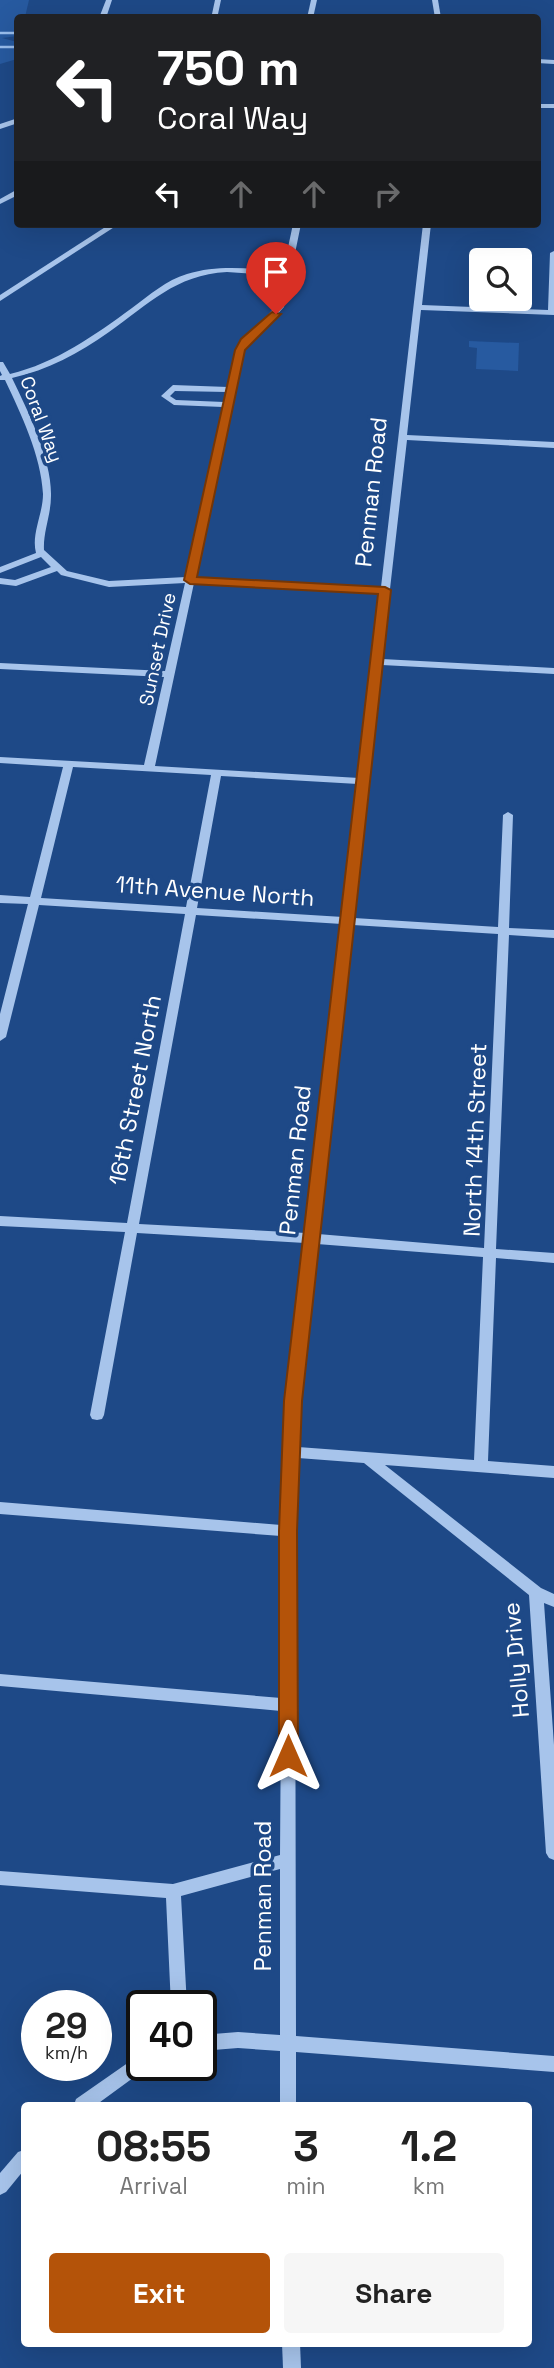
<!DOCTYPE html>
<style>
body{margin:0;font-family:"Space Grotesk",sans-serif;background:#f6f6f6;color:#222;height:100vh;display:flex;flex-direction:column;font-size:26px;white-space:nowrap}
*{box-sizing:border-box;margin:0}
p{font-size:23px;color:#767676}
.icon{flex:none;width:38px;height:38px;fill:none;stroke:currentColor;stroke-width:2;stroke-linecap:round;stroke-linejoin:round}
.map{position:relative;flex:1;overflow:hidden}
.sheet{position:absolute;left:21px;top:2102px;width:511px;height:245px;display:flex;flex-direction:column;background:#fff;border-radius:7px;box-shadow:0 7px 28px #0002}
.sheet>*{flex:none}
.hud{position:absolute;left:14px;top:14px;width:527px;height:214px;border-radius:7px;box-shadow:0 7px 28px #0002;background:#202124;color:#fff;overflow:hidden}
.fabs{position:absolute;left:469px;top:248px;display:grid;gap:14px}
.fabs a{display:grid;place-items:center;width:63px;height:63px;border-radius:7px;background:#fff;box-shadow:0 7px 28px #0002;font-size:35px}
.speed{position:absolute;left:21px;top:1990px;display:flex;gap:14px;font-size:35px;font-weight:700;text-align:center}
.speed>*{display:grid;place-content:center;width:91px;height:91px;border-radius:50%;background:#fff;box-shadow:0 7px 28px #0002;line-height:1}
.speed small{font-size:18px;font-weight:400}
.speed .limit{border:4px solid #111;border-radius:10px;background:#fff;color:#111}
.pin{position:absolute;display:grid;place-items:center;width:60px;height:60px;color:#fff;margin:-72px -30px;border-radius:50% 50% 50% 0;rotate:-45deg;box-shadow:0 0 7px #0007}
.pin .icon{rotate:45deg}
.me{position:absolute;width:77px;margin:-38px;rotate:0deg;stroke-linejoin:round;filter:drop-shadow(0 0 5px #0008)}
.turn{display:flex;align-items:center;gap:24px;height:147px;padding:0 28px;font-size:32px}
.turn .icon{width:91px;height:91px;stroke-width:2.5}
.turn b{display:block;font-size:49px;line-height:60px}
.lanes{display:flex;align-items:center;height:66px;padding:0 28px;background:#0003;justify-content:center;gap:35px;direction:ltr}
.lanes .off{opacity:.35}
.eta{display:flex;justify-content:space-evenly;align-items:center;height:119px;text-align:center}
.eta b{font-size:42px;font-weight:700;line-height:49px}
.primary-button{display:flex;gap:14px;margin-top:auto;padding:14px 28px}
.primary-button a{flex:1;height:80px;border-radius:7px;background:#b45309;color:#fff;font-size:28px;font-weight:700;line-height:80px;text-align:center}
.primary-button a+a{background:#f6f6f6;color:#222}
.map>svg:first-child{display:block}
</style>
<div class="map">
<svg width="554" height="2368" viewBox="0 0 554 2368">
<rect width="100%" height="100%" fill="#1e4987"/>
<!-- green -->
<g fill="#275aa0">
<polygon points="0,0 29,0 25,17 18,18 17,36 2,38 17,42 17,59 0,64"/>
<polygon points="469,341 519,343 518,371 476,369 477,348 469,347"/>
</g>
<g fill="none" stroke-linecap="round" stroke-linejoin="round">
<!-- stream -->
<g stroke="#9abeed" stroke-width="2.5">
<polyline points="0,33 14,33"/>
<polyline points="0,47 18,47"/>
</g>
<!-- minor -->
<g fill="#a7c4eb" fill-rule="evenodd">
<polygon points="106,0 112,0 106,18 99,18"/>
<polygon points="215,0 221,0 218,14 221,18 214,18 212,14"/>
<polygon points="311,0 317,0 313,18 307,18"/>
<polygon points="432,0 438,0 441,18 435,18"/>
<polygon points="537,59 554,60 554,64 537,63"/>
<rect x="537" y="104" width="17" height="4"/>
<polygon points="18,118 18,123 0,129 0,124"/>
<polygon points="18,189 18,195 0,204 0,199"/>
<polygon points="110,224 119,224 0,301 0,295"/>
<path d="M293,224H301L284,307L244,351L195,577L381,587L423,224H431L422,305L548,310L550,253L554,251V315L421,310L407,435L554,442V448L407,440L382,659L554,668V674L382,665L354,918L498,927L503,815L508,812L513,815L509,928L554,930V938L509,935L496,1249L554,1253V1263L496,1258L488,1461L554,1466V1478L385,1465L541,1588L554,1594V1607L544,1603L554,1745V1860L549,1858L546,1853L529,1595L364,1463L298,1458L295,1531L296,2036L554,2056V2072L296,2052V2105H280V2051L238,2048L201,2051V2035L238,2032L280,2035V1869L181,1896L187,2006H171L166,1898L0,1885V1871L173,1884L280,1855L281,1711L0,1686V1674L281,1698V1536L0,1514V1502L281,1525L286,1401L305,1243L137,1233L104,1415L102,1419L97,1420L92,1419L90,1415L125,1232L0,1226V1216L127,1223L185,914L39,905L6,1037L0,1041V1014L28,904L0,903V895L30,897L63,767L0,763V757L144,765L164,677L0,669V663L165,671L185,583L109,587L61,575L57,571L16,586L0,584V578L15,580L51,567L41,557L0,573V567L36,553C31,534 43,514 43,494C41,455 21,414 5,380H0V376L2,375L0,371V362H3L10,374C56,363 95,335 132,308C150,295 166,280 187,274C219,264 251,269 283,271ZM227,272L282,276L276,306L236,350L228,387L173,385L161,396L174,405L223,407L186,577L109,581L67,571L44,550C43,532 51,515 51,496C52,460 28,411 12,378C48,370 79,353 109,332C149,304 175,275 227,272ZM175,391L227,392L224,402L176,400L170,396ZM194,583L380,593L359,778L155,766ZM73,767L211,775L186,907L41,898ZM221,776L358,784L343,917L197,908ZM196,915L342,924L306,1233L139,1224ZM353,925L498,934L484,1248L318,1234ZM317,1244L483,1257L474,1460L298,1447L300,1401Z"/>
<polygon points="142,2053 142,2065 149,2065 148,2067 96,2105 74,2105 76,2099"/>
<polygon points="24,2150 24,2170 6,2192 0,2195 0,2173 18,2152"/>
<polygon points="282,2343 300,2343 301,2368 283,2368"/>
</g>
</g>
<!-- route -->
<polygon fill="#b45309" stroke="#753606" stroke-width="2" points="272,312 281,314 245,350 197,577 385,587 391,590 302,1401 297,1531 298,1756 295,1763 288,1765 282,1763 279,1756 279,1531 284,1401 378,594 190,584 184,580 235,350 241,339"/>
<g text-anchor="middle" stroke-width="7" stroke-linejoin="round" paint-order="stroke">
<!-- far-street labels -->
<g font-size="19" fill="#fff" stroke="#1e4987">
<text transform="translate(42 419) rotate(70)" y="7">Coral Way</text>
<text transform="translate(157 649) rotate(-78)" y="7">Sunset Drive</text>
</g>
<!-- street labels -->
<g font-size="23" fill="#fff" stroke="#1e4987">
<text transform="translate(371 492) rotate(-84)" y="8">Penman Road</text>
<text transform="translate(215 891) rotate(4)" y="8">11th Avenue North</text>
<text transform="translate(135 1090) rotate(-79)" y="8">16th Street North</text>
<text transform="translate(475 1140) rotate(-88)" y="8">North 14th Street</text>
<text transform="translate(295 1160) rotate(-84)" y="8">Penman Road</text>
<text transform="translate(516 1660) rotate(-95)" y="8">Holly Drive</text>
<text transform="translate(263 1896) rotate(-90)" y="8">Penman Road</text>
</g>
</g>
</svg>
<div class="fabs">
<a><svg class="icon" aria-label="search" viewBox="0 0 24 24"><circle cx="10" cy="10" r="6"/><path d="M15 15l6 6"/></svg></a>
</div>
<div class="speed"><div>29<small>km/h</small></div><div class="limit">40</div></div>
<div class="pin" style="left:276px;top:314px;background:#d93025"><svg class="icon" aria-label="arrive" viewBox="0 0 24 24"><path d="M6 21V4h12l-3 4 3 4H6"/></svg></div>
<svg class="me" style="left:288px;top:1756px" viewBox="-20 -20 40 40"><path d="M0-17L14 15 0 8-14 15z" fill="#b45309" stroke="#fff" stroke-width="4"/></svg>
<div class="hud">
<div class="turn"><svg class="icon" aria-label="left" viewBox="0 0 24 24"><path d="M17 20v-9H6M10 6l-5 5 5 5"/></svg><div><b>750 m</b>Coral Way</div></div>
<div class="lanes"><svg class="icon" aria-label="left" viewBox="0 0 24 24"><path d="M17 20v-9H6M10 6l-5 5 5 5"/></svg><svg class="icon off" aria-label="ahead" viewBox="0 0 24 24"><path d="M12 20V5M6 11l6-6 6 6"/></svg><svg class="icon off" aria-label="ahead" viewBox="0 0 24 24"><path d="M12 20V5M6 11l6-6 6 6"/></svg><svg class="icon off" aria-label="right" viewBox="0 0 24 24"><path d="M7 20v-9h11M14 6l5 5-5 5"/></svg></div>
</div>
<section class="sheet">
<div class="eta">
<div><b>08:55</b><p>Arrival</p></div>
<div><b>3</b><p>min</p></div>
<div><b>1.2</b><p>km</p></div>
</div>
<div class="primary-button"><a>Exit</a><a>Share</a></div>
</section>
</div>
